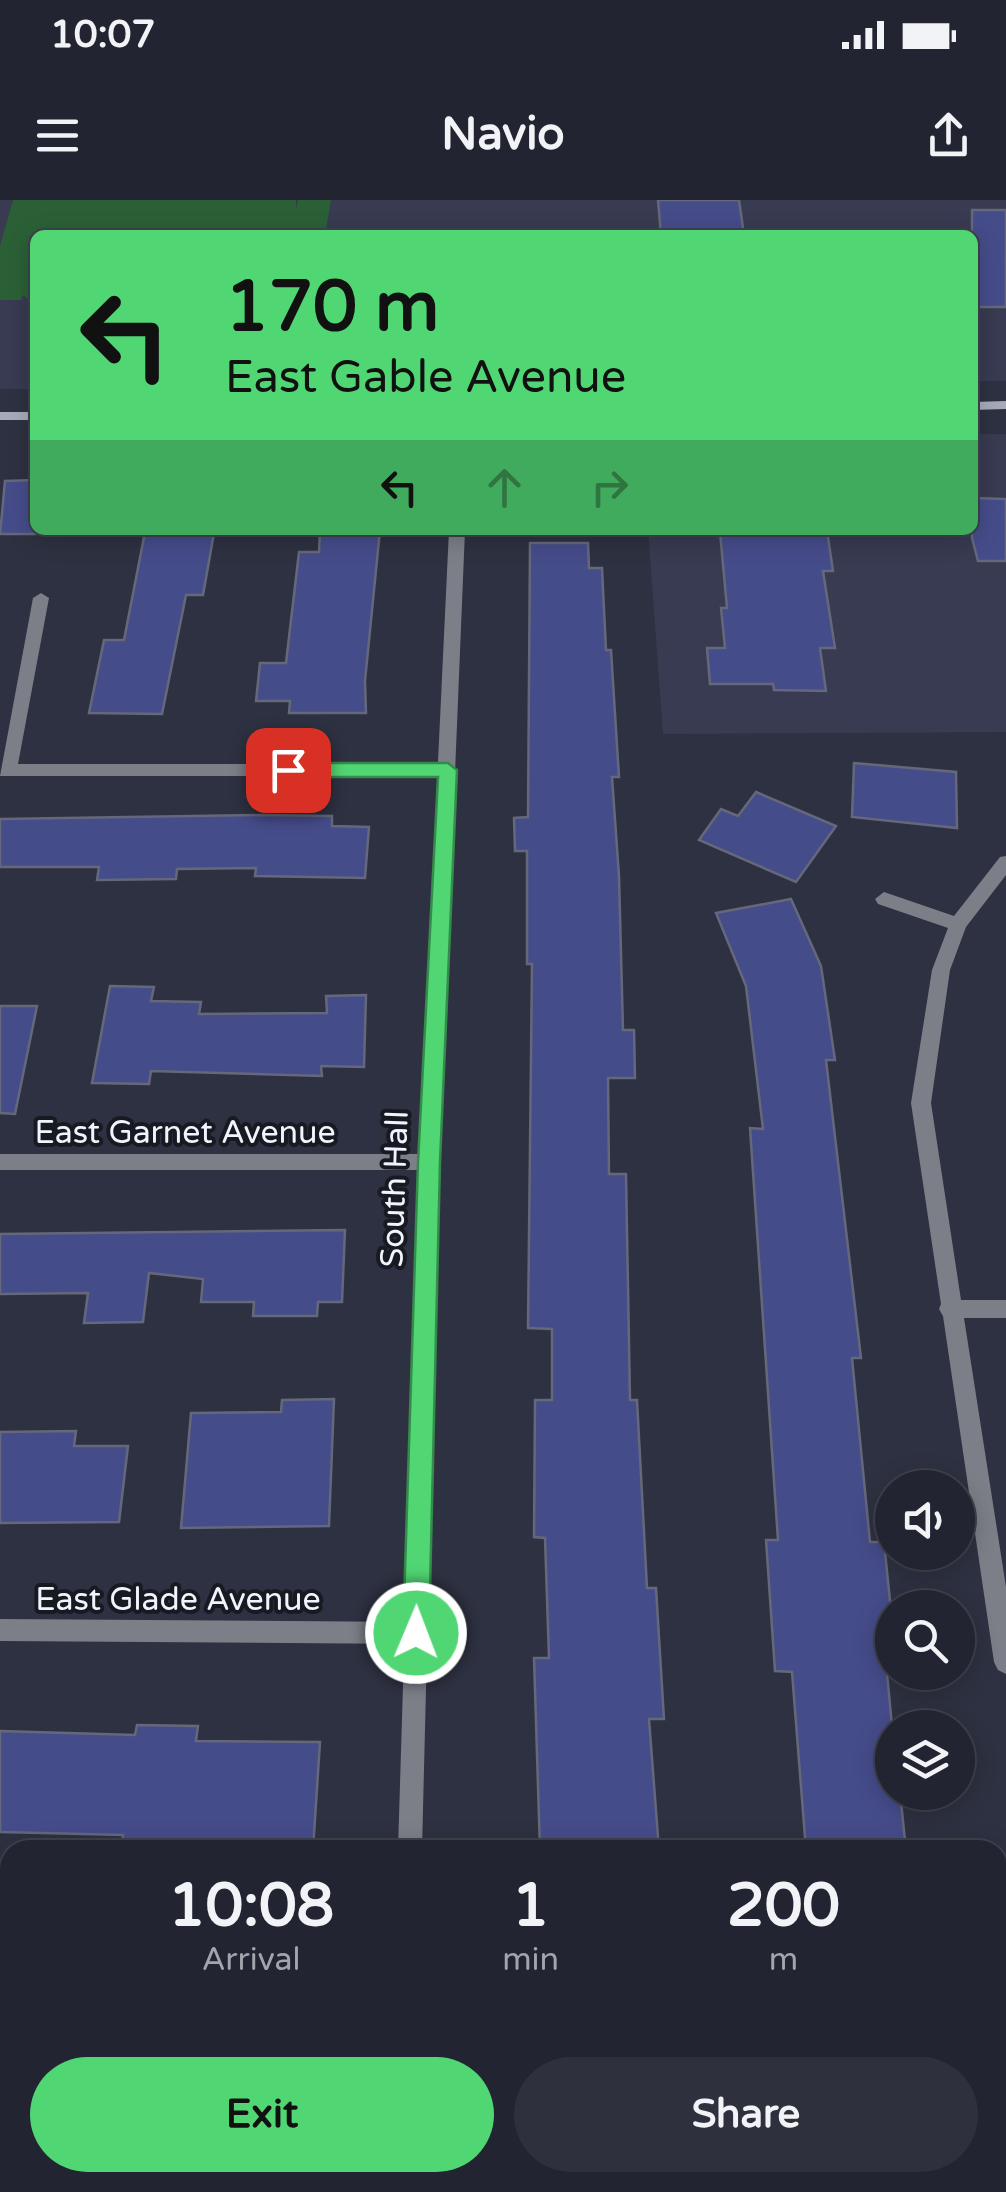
<!DOCTYPE html>
<style>
body{margin:0;font-family:"Varela Round",sans-serif;background:#2e313d;color:#f1f3f6;height:100vh;display:flex;flex-direction:column;font-size:38px;white-space:nowrap}
*{box-sizing:border-box;margin:0}
p{font-size:32px;color:#a2a5ab}
.icon{flex:none;width:55px;height:55px;fill:none;stroke:currentColor;stroke-width:2;stroke-linecap:round;stroke-linejoin:round}
.map{position:relative;flex:1;overflow:hidden}
.drawer{position:absolute;left:0px;top:1640px;width:1008px;height:352px;display:flex;flex-direction:column;background:#222531;border-radius:30px 30px 0 0;box-shadow:0 5px 25px #0003,0 0 0 2px #3f424d}
.drawer>*{flex:none}
.top-card{position:absolute;left:30px;top:30px;width:948px;height:305px;border-radius:15px;box-shadow:0 5px 25px #0003,0 0 0 2px #3f424d;background:#51d674;color:#111;overflow:hidden}
.tools{position:absolute;left:875px;top:1270px;display:grid;gap:20px}
.tools a{display:grid;place-items:center;width:100px;height:100px;border-radius:50%;background:#222531;box-shadow:0 5px 25px #0003,0 0 0 2px #3f424d;font-size:50px}
.pin{position:absolute;display:grid;place-items:center;width:85px;height:85px;color:#fff;margin:-42px;border-radius:20px;box-shadow:0 5px 15px #0006}
.me{position:absolute;width:110px;margin:-55px;rotate:1deg;stroke-linejoin:round;filter:drop-shadow(0 0 8px #0008)}
.turn{display:flex;align-items:center;gap:35px;height:210px;padding:0 30px;font-size:45px}
.turn .icon{width:130px;height:130px;stroke-width:2.5}
.turn b{display:block;font-size:70px;line-height:85px}
.lanes{display:flex;align-items:center;height:95px;padding:0 30px;background:#0003;justify-content:center;gap:50px;direction:ltr}
.lanes .off{opacity:.35}
.eta{display:flex;justify-content:space-evenly;align-items:center;height:170px;text-align:center}
.eta b{font-size:60px;font-weight:800;line-height:70px}
.action{display:flex;gap:20px;margin-top:auto;padding:20px 30px}
.action a{flex:1;height:115px;border-radius:60px;background:#51d674;color:#111;font-size:40px;font-weight:800;line-height:115px;text-align:center}
.action a+a{background:#2e313d;color:#f1f3f6}
.status{display:flex;justify-content:space-between;align-items:center;height:70px;padding:0 50px;background:#222531;direction:ltr}
.status svg{height:28px;fill:currentColor}
header{display:flex;justify-content:space-between;align-items:center;height:130px;padding:0 30px;background:#222531;font-size:45px;font-weight:800}
.map>svg:first-child{display:block}
</style>
<div class="status"><b>10:07</b><svg viewBox="0 0 49 12"><path d="M0 12V9h3v3zM5 12V6h3v6zM10 12V3h3v9zM15 12V0h3v12zM26 1h20v11H26zM47 4h2v5h-2z"/></svg></div>
<header><svg class="icon" aria-label="menu" viewBox="0 0 24 24"><path d="M4 6h16M4 12h16M4 18h16"/></svg>Navio<svg class="icon" aria-label="share" viewBox="0 0 24 24"><path d="M12 15V3M7 8l5-5 5 5M5 13v7h14v-7"/></svg></header>
<div class="map">
<svg width="1006" height="1992" viewBox="0 0 1006 1992">
<rect width="100%" height="100%" fill="#2e3141"/>
<!-- built -->
<g fill="#383b51">
<polygon points="0,0 1006,0 1006,181 973,181 972,35 35,35 35,189 0,189"/>
<polygon points="973,234 1006,234 1006,532 663,534 648,330 972,330"/>
</g>
<!-- green -->
<polygon fill="#2b6036" points="13,0 296,0 296,9 298,0 331,0 325,35 35,35 35,105 23,95 21,100 0,100 0,46"/>
<!-- building -->
<g fill="#454c8a" stroke="#64687a" stroke-width="2.5">
<polygon points="658,0 739,0 744,35 661,35"/>
<rect x="972" y="10" width="34" height="97"/>
<polygon points="35,280 35,334 0,334 5,281"/>
<polygon points="972,298 1006,299 1006,361 978,361 972,338"/>
<polygon points="320,330 380,330 365,481 366,513 289,513 290,501 256,501 260,463 286,463 299,352 319,352"/>
<polygon points="737,330 827,330 833,371 823,371 835,448 820,448 826,491 774,490 773,484 710,484 707,448 725,448 721,408 727,408 720,332"/>
<polygon points="145,332 214,333 203,395 186,395 162,514 89,513 104,440 124,440"/>
<polygon points="530,343 588,343 589,368 602,368 606,450 611,450 619,577 612,577 619,676 623,830 634,830 635,878 608,878 609,974 626,974 630,1200 637,1200 647,1388 656,1388 664,1519 649,1519 659,1650 540,1650 534,1458 549,1458 545,1338 534,1337 535,1200 552,1200 552,1129 528,1128 532,764 527,764 527,651 515,651 514,618 528,617"/>
<polygon points="854,563 956,572 957,628 852,617"/>
<polygon points="756,592 836,626 796,682 699,640 721,609 738,616"/>
<polygon points="263,615 332,616 332,626 369,627 365,678 255,676 256,668 177,669 176,679 97,680 99,667 0,667 0,619"/>
<polygon points="791,699 821,766 835,860 826,860 861,1158 852,1158 870,1342 884,1342 892,1420 892,1473 887,1473 892,1526 892,1592 900,1592 906,1650 806,1650 792,1472 775,1471 766,1340 778,1340 750,928 763,929 746,786 716,713"/>
<polygon points="110,786 154,787 151,801 201,802 199,814 327,813 326,796 366,795 364,867 321,866 322,876 151,871 149,884 92,883"/>
<polygon points="0,806 37,806 15,914 0,913"/>
<polygon points="345,1030 342,1102 318,1102 317,1116 253,1116 254,1102 201,1102 203,1079 149,1073 143,1122 84,1123 88,1093 0,1094 0,1034"/>
<polygon points="334,1199 329,1326 181,1328 191,1213 281,1212 282,1200"/>
<polygon points="76,1231 74,1246 128,1246 119,1322 0,1323 0,1232"/>
<polygon points="137,1525 198,1526 196,1541 320,1542 313,1650 121,1650 123,1635 0,1632 0,1531 135,1535"/>
</g>
<g fill="none" stroke-linecap="round" stroke-linejoin="round">
<!-- minor -->
<g fill="#7d7f88" fill-rule="evenodd">
<polygon points="41,393 49,398 18,564 448,564 456,570 448,576 0,576 33,398"/>
<polygon points="1006,656 1006,675 966,727 950,770 931,903 961,1100 1006,1100 1006,1118 964,1118 1006,1387 1006,1474 998,1470 994,1462 943,1116 939,1109 941,1104 911,903 932,770 948,728 878,704 875,699 884,692 954,716 1000,657"/>
<polygon points="0,954 429,954 436,956 439,962 436,968 429,970 0,970"/>
<polygon points="0,1419 416,1422 424,1425 428,1433 424,1441 416,1444 0,1441"/>
</g>
<!-- tertiary -->
<g fill="#7d7f88" fill-rule="evenodd">
<polygon points="449,330 465,330 439,962 422,1650 398,1650 419,962"/>
<rect x="387" y="1982" width="28" height="10"/>
</g>
<!-- secondary -->
<g fill="#a7aab8" fill-rule="evenodd">
<polygon points="1006,201 1006,209 972,210 972,202"/>
<rect x="0" y="212" width="35" height="8"/>
</g>
</g>
<!-- route -->
<polygon fill="#51d674" stroke="#358b4b" stroke-width="2.5" points="288,563 448,563 457,570 440,962 429,1433 426,1442 416,1446 407,1442 403,1433 418,962 438,577 288,577 278,570"/>
<g text-anchor="middle" stroke-width="8" stroke-linejoin="round" paint-order="stroke">
<!-- street labels -->
<g font-size="32" fill="#f1f4fe" stroke="#181a21">
<text x="185" y="943">East Garnet Avenue</text>
<text transform="translate(394 989) rotate(-88)" y="11">South Hall</text>
<text x="178" y="1410">East Glade Avenue</text>
</g>
</g>
</svg>
<div class="tools">
<a><svg class="icon" aria-label="sound" viewBox="0 0 24 24"><path d="M4 9h4l5-4v14l-5-4H4zM17 9q2 3 0 6"/></svg></a>
<a><svg class="icon" aria-label="search" viewBox="0 0 24 24"><circle cx="10" cy="10" r="6"/><path d="M15 15l6 6"/></svg></a>
<a><svg class="icon" aria-label="layers" viewBox="0 0 24 24"><path d="M12 4l9 5-9 5-9-5zM3 14l9 5 9-5"/></svg></a>
</div>
<div class="pin" style="left:288px;top:570px;background:#d93025"><svg class="icon" aria-label="arrive" viewBox="0 0 24 24"><path d="M6 21V4h12l-3 4 3 4H6"/></svg></div>
<svg class="me" style="left:416px;top:1433px" viewBox="-20 -20 40 40"><circle r="17" fill="#51d674" stroke="#fff" stroke-width="3"/><path d="M0-11L8 9 0 5-8 9z" fill="#fff"/></svg>
<div class="top-card">
<div class="turn"><svg class="icon" aria-label="left" viewBox="0 0 24 24"><path d="M17 20v-9H6M10 6l-5 5 5 5"/></svg><div><b>170 m</b>East Gable Avenue</div></div>
<div class="lanes"><svg class="icon" aria-label="left" viewBox="0 0 24 24"><path d="M17 20v-9H6M10 6l-5 5 5 5"/></svg><svg class="icon off" aria-label="ahead" viewBox="0 0 24 24"><path d="M12 20V5M6 11l6-6 6 6"/></svg><svg class="icon off" aria-label="right" viewBox="0 0 24 24"><path d="M7 20v-9h11M14 6l5 5-5 5"/></svg></div>
</div>
<section class="drawer">
<div class="eta">
<div><b>10:08</b><p>Arrival</p></div>
<div><b>1</b><p>min</p></div>
<div><b>200</b><p>m</p></div>
</div>
<div class="action"><a>Exit</a><a>Share</a></div>
</section>
</div>
